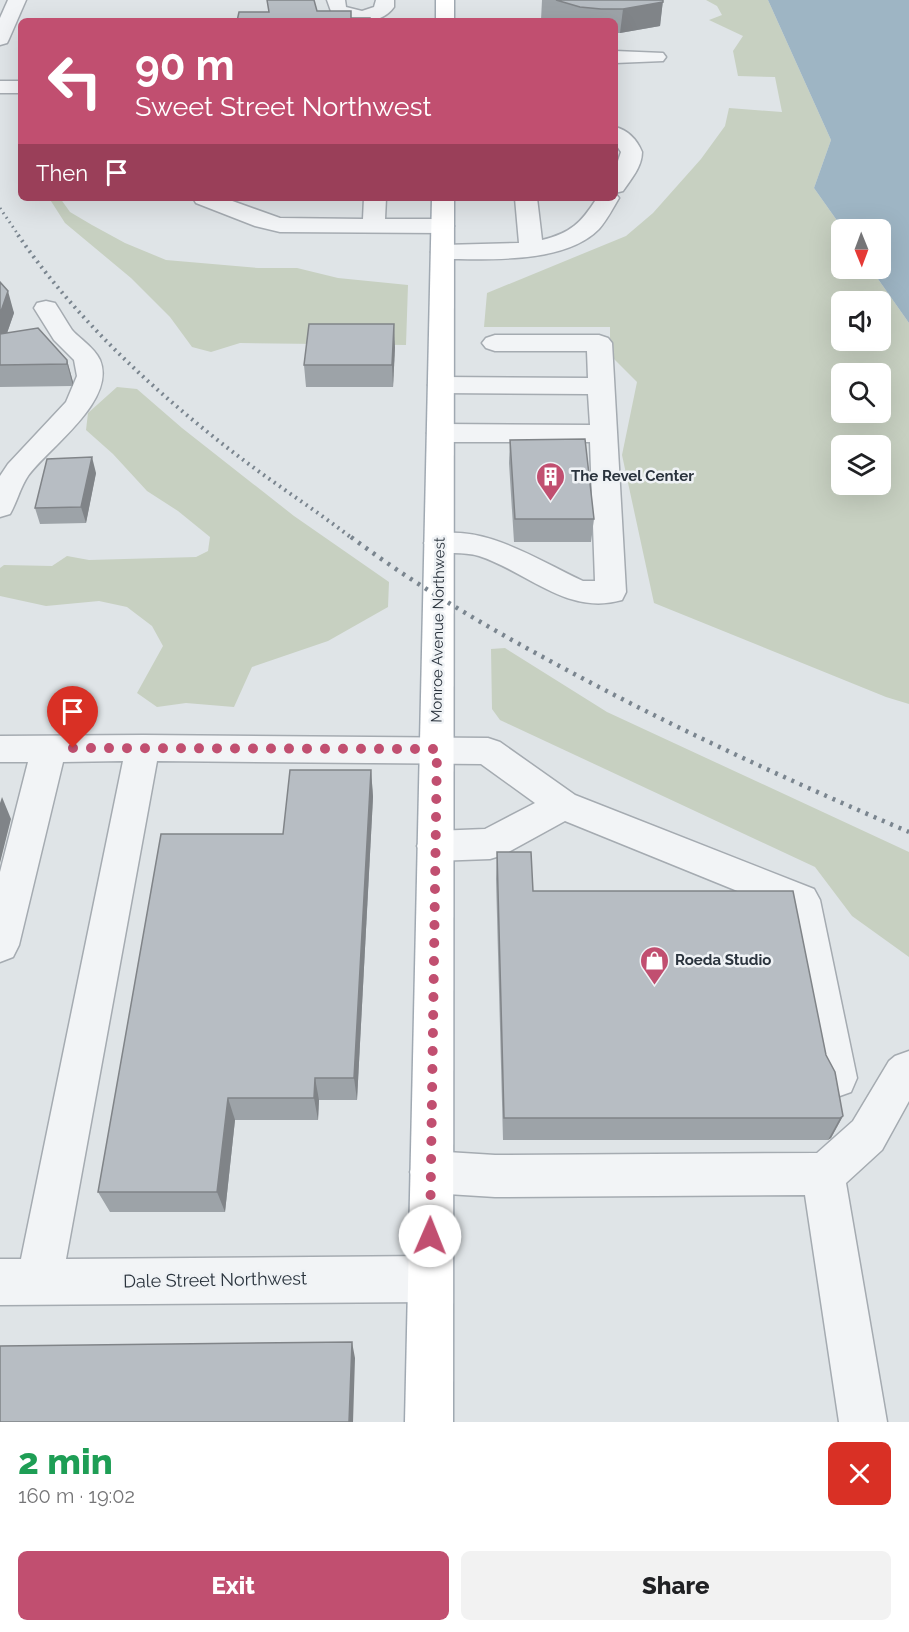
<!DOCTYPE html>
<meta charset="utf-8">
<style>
body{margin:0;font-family:Raleway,sans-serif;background:#f2f2f2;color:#202124;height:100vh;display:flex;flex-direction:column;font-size:22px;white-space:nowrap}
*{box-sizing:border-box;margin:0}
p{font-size:20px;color:#757577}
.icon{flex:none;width:33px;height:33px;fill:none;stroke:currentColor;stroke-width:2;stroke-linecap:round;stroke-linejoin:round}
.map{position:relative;height:1422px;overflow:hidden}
.details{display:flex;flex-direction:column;background:#fff;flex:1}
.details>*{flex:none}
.top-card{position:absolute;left:18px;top:18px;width:600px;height:183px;border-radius:9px;box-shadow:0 6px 24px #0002;background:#c14f70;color:#fff;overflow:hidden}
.needle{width:39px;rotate:179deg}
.fabs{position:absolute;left:831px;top:219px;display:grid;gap:12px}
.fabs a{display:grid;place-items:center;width:60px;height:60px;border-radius:9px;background:#fff;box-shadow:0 6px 24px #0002;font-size:30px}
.pin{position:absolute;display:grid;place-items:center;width:51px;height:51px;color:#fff;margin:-62px -26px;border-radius:50% 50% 50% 0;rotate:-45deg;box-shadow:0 0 6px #0007}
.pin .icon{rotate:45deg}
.me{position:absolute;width:66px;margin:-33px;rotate:1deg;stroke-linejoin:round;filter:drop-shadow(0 0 4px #0008)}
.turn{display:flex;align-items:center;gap:21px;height:126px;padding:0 18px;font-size:27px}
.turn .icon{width:78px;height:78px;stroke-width:2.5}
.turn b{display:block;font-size:42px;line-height:51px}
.then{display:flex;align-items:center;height:57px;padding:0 18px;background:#0003;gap:12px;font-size:22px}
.round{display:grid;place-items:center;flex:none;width:63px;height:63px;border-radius:9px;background:#f2f2f2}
.overview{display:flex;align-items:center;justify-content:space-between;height:102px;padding:0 18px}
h1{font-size:36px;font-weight:800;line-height:45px;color:#1e9e55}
.action{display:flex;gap:12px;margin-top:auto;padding:12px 18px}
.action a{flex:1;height:69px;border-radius:9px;background:#c14f70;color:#fff;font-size:24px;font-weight:800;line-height:69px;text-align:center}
.action a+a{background:#f2f2f2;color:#202124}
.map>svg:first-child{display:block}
</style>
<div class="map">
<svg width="909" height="1422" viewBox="0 0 909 1422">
<rect width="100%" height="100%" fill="#dfe4e7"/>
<!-- green -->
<g fill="#c7d0c1" fill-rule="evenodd">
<path d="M706,0H768L831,140L814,188L843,229L842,268L871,269L909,323V704L886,697L654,603L622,455L637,382L610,355V327H484L487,293L626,236L653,213L701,159L725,126L729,108L782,112L775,77L738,76L733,51L743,36L709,20L722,15L717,6ZM842,302H880V340H842ZM842,374H880V412H842ZM842,446H880V484H842Z"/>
<polygon points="49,198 60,198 70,212 92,225 125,243 166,260 258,268 297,268 338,278 408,285 406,345 240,343 211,352 192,347 170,317 131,278 65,223"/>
<polygon points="117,387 137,389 182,428 294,516 389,582 388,607 328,641 252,667 234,707 186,703 157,707 137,693 163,646 152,626 127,607 99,601 46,606 0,596 0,568 4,565 52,566 67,556 89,560 196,557 208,551 210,537 178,511 147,491 113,454 86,430 88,413"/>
<polygon points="505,648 607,712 909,852 909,957 852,916 815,867 500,720 492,709 491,649"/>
</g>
<!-- water -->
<polygon fill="#9eb5c4" points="768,0 909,0 909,323 871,269 880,268 880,230 843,229 814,188 831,140"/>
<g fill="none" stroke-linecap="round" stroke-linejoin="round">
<defs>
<g id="minor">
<polygon points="8,0 26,0 9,39 7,43 0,45 0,18"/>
<path d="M327,0H345L346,7L362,11L374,7L376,0H394V7C381,26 350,24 332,14Z"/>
<polygon points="615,51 663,53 666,57 663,61 615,63"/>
<rect x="0" y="81" width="21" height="12"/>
<path d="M615,127C628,130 637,140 642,152C642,167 631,179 623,191L615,193V170L621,152L615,143Z"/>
<path d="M615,193L619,198C613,208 607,220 599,229C565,264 488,259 443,259L435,257L431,252L435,247L443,245L519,243L515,198H537L542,240C571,233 581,223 597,198H615Z"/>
<polygon points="193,198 224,198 280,218 363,219 364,198 386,198 385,219 443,219 451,221 454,226 451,231 443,233 280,232 255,226 196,203"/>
<path d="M46,301L55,303C61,312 66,321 72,330C81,340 94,347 100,360C117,401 48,448 28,476C20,488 17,502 10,514L0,517V476L8,464L66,402L77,376L74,360L54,340L34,308L37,303Z"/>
<path d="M495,335H599L608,338L612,343L626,592L622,600C567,616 528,572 479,556C463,551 445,555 429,550L424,543L429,536C481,521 537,560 583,581H595L590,442H441L431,439L427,433L431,427L441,424L590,425L588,394L441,393L432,391L428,385L432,379L441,377L588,378L587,351H495L486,348L482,343L486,338Z"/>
<polygon points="143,735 488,738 500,742 575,795 814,889 820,900 857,1078 851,1092 837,1097 823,1092 817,1078 784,910 565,821 503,855 490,859 435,861 422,857 417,846 422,835 435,831 485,829 535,803 481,764 157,761 66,1259 429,1256 445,1263 452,1279 445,1295 429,1302 0,1305 0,1259 21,1259 123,761 63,762 19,945 13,957 0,962 0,872 28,762 0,762 0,736"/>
<polygon points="909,1051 909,1101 882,1150 846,1183 887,1422 839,1422 805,1195 495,1197 431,1193 416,1187 410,1172 416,1157 431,1151 495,1155 817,1153 853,1121 889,1061 895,1056"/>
</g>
<g id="major">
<rect x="436" y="0" width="18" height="21"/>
<polygon points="432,198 454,198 453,1422 405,1422"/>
</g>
</defs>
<!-- minor casing -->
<use href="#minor" stroke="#a5abb1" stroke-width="3"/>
<!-- major casing -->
<use href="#major" stroke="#a0a9b2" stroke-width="3"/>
<!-- minor -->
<use href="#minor" fill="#f2f4f6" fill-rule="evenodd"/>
<!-- major -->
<use href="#major" fill="#fff" fill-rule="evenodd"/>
<!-- rail-far2 -->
<polyline stroke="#7a858f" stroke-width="3" stroke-dasharray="1.5 4" stroke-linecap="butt" points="0,208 19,236"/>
<!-- rail-far1 -->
<path stroke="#7a858f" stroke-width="4" stroke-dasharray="2 4.5" stroke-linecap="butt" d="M18,235C78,322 158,395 242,459C279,487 317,511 353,539"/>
<!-- rail -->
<path stroke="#7a858f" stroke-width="4.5" stroke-dasharray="3 6" stroke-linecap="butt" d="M351,537C423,591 501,635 580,677C687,734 797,784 909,832"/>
</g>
<!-- wall -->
<g fill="#9da3a8">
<polygon points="542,0 663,0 660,26 620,33 615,33 615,21 544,21 541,20"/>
<polygon points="0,282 14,313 7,333 67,360 73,382 73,386 0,387"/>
<polygon points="395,347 393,387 306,387 304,365"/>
<polygon points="510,440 594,519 591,542 514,542 509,463"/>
<polygon points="96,473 86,523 40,524 35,508"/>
<polygon points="371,770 373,797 357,1100 319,1100 318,1120 235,1120 225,1212 110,1212 98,1192 283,834"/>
<polygon points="497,852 533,891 826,1055 843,1116 831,1138 828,1140 503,1140 496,879"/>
</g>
<!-- shaded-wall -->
<g fill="#808488">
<polygon points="663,0 660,26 620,33 623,9"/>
<polygon points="8,291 14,313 6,336 0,339 0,314"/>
<polygon points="394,324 395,347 393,387 392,365"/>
<polygon points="67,360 73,382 73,386 67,364"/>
<polygon points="92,457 96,473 86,523 81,507"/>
<polygon points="371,770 373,797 357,1100 354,1078"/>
<polygon points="2,797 11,819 0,863 0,803"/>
<polygon points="315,1078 319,1100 318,1120 314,1098"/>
<polygon points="228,1098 235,1120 225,1212 217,1192"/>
<polygon points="843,1116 831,1138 828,1140 840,1118"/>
<polygon points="352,1342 355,1358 353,1422 349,1422"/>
</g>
<!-- building -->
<g fill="#b7bdc3" stroke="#808488" stroke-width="1.5">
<polygon points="267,0 314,0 317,11 351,11 351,18 370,18 370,21 237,21 239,12 269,12"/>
<polygon points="556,0 663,0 663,2 623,9 601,9 580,7"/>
<polygon points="0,282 8,291 0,314"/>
<polygon points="309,324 394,324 392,365 304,365"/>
<polygon points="38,328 67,360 67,364 0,365 0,334"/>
<polygon points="585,439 594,519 515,519 510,440"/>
<polygon points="92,457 81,507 35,508 47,459"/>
<polygon points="290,770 371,770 354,1078 315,1078 314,1098 228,1098 217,1192 98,1192 161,834 283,834"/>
<polygon points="497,852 531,852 533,891 793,891 826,1055 835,1072 843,1116 840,1118 504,1118"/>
<polygon points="352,1342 349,1422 0,1422 0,1346"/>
</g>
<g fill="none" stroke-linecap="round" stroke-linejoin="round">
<!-- route -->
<polyline stroke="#c14f70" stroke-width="10" stroke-dasharray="0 18" points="73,748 437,749 430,1236"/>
</g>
<!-- icons -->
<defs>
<symbol id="building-pin" viewBox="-11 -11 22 30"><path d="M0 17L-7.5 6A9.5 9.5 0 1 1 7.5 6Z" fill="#c14f70" stroke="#eff2f5"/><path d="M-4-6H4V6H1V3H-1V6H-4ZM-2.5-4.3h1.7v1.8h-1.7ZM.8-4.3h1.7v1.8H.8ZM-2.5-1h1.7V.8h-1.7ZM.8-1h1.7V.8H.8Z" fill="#fff"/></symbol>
<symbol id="shop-pin" viewBox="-11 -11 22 30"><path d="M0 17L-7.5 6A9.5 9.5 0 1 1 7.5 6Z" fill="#c14f70" stroke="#eff2f5"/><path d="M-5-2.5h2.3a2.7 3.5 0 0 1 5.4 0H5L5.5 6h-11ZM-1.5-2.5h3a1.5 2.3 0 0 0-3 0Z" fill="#fff"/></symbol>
</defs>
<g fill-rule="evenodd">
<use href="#building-pin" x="534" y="460" width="33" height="45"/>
<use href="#shop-pin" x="638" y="944" width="33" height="45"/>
</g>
<g text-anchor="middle" stroke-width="5" stroke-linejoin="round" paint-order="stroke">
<!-- poi labels -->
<g font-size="15" font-weight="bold" fill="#2a333d" stroke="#eff2f5" text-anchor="start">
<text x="571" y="481">The Revel Center</text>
<text x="675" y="965">Roeda Studio</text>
</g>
<!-- street labels -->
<g font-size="15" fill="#2a333d" stroke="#eff2f5">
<text transform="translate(438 630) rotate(-89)" y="5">Monroe Avenue Northwest</text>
</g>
<!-- near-street labels -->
<g font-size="18" fill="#2a333d" stroke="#eff2f5">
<text transform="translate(215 1280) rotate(-1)" y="6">Dale Street Northwest</text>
</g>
</g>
</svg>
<div class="fabs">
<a><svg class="needle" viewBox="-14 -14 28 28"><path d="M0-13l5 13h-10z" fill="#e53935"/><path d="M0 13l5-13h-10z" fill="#757577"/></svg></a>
<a><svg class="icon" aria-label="sound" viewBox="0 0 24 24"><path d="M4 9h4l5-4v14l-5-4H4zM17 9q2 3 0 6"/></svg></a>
<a><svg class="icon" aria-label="search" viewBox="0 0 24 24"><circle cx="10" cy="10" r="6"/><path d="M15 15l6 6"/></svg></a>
<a><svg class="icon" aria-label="layers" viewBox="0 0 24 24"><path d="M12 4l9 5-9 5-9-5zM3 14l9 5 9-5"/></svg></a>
</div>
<div class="pin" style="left:73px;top:748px;background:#d93025"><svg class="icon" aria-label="arrive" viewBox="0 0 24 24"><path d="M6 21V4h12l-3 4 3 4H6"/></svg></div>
<svg class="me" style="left:430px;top:1236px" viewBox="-20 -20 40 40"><circle r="19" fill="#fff"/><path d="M0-13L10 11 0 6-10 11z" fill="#c14f70"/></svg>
<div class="top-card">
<div class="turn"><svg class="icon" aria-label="left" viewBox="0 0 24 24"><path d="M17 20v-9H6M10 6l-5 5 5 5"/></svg><div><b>90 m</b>Sweet Street Northwest</div></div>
<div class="then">Then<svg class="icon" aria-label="arrive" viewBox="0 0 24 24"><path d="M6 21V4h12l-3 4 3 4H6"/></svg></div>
</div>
</div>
<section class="details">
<div class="overview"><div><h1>2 min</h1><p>160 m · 19:02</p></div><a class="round" style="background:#d93025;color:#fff"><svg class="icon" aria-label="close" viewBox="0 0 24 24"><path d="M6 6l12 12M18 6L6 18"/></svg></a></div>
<div class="action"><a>Exit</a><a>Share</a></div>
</section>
